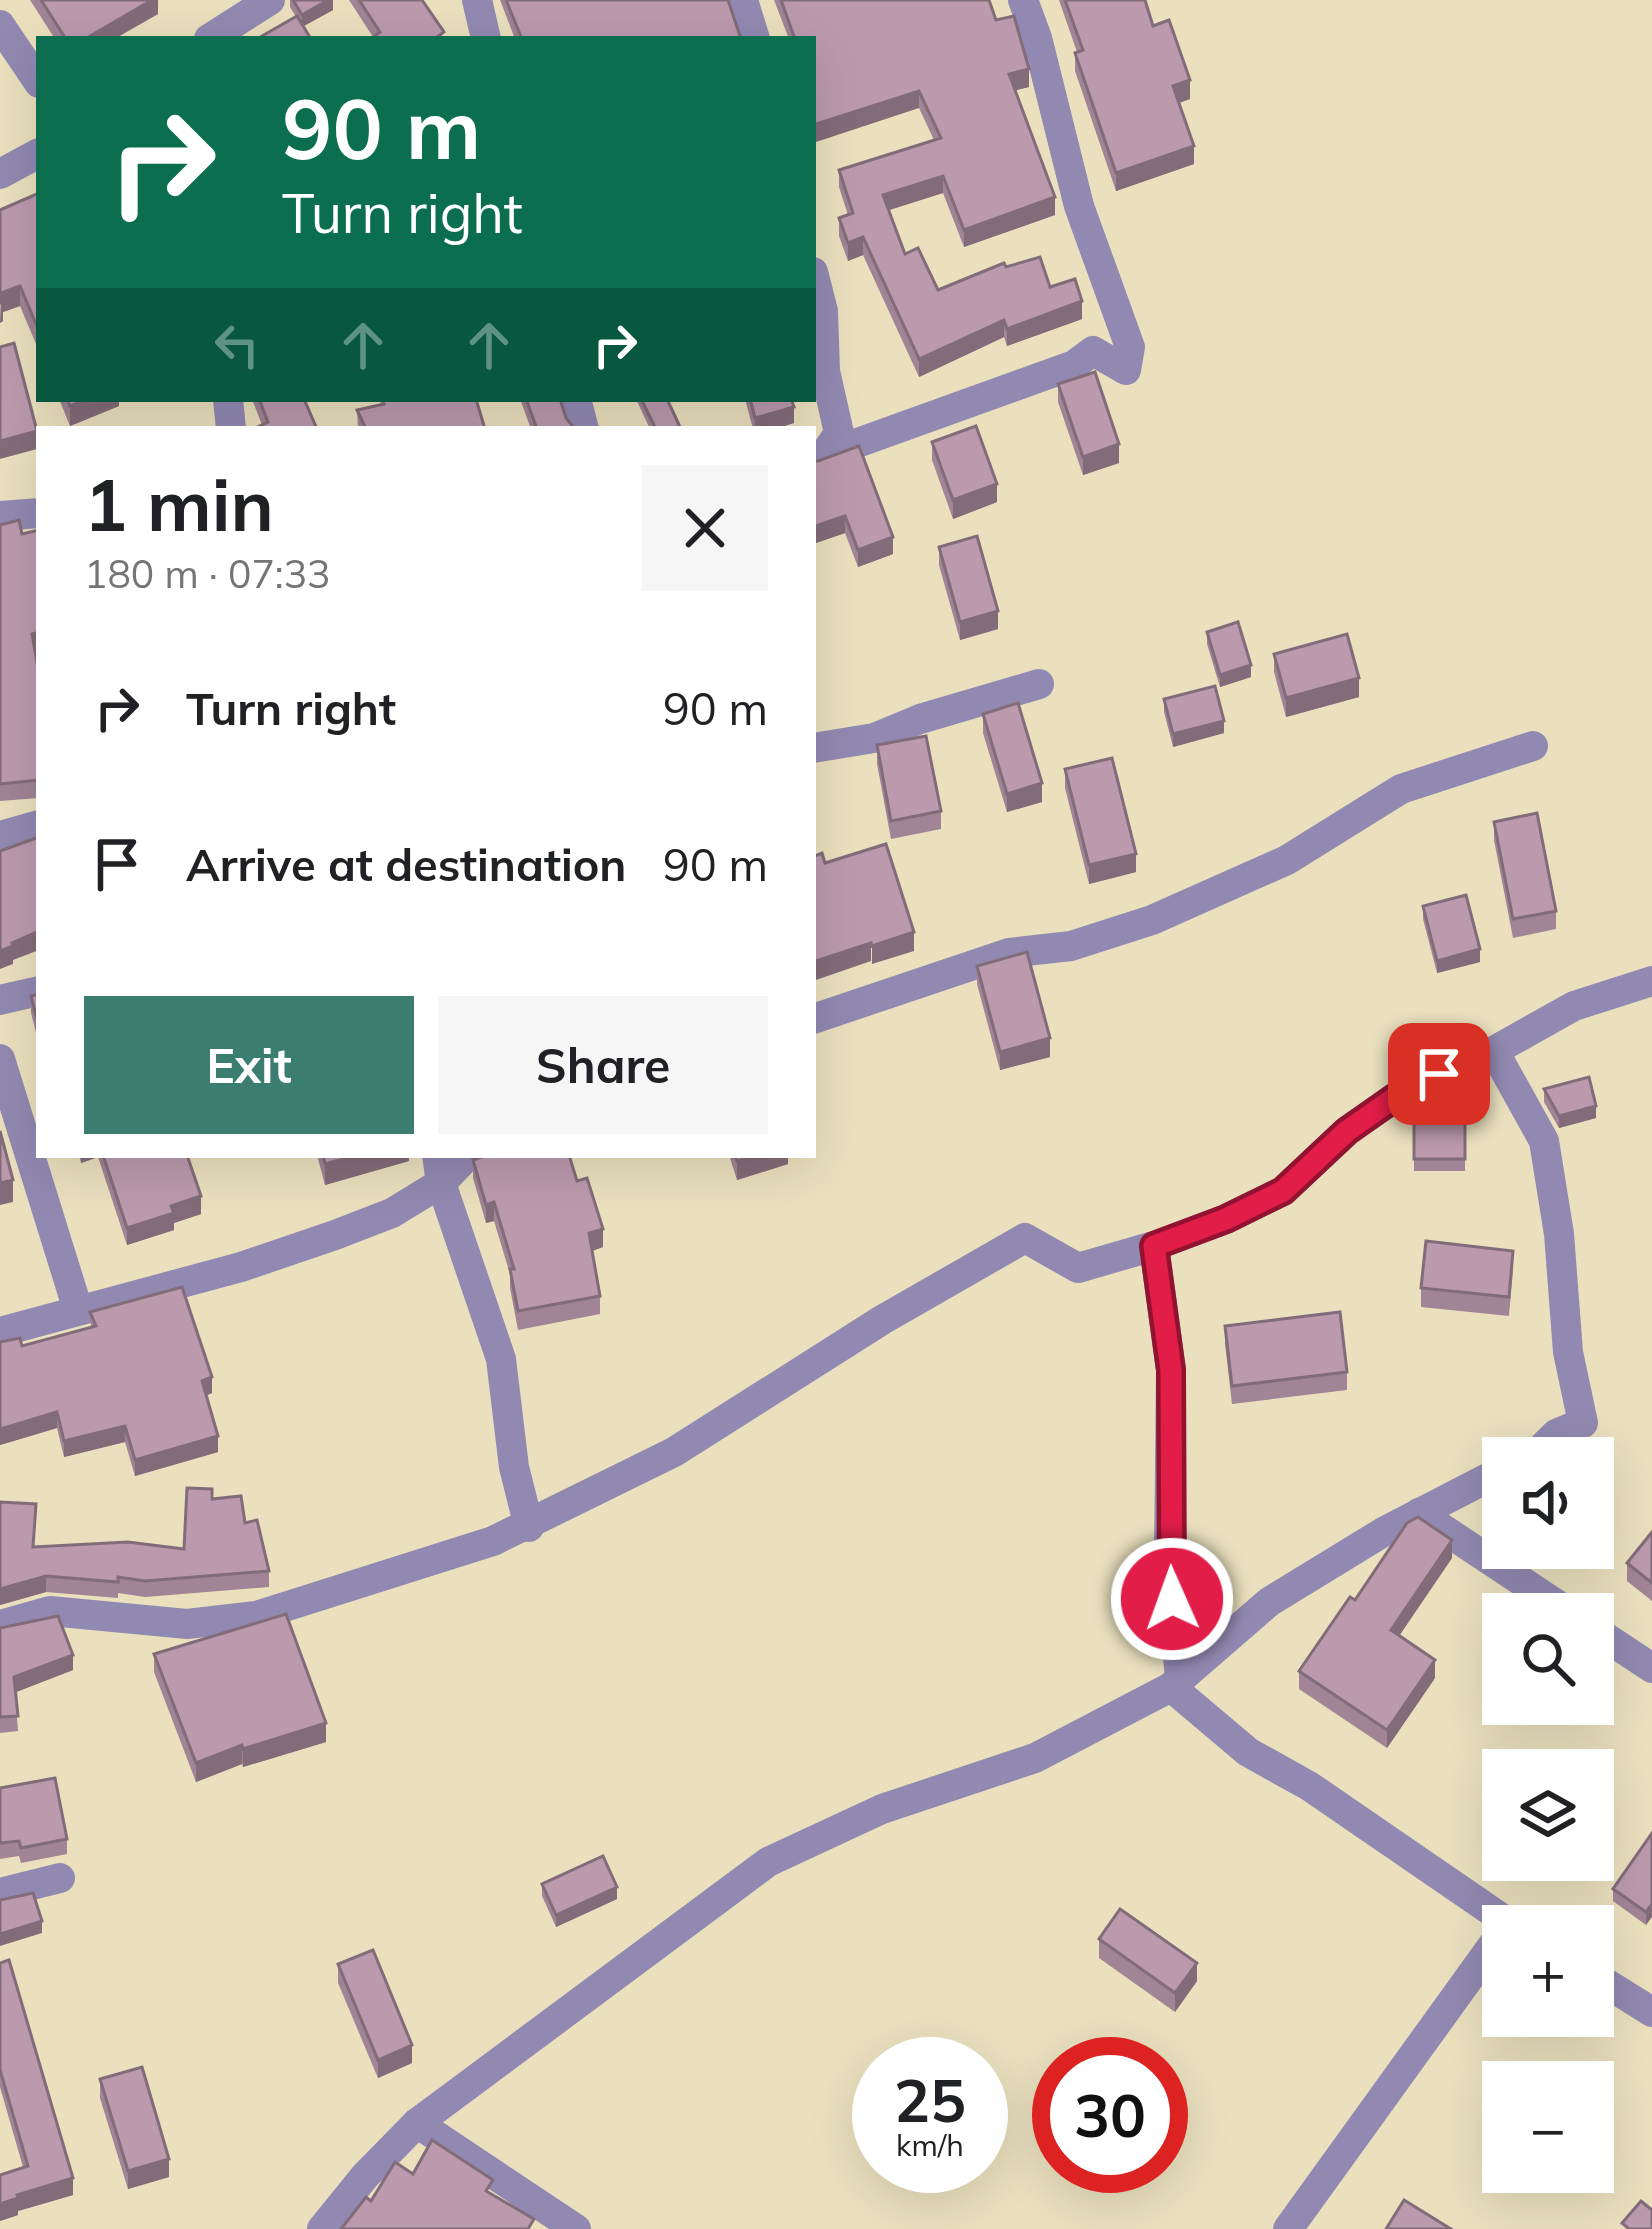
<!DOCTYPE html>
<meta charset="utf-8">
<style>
body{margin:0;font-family:Mulish,sans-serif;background:#f6f6f6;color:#202124;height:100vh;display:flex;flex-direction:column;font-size:45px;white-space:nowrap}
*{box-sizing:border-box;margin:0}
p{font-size:39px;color:#757577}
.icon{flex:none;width:66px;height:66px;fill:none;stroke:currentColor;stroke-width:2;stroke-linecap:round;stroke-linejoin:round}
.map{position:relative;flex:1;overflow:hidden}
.sheet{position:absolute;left:36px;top:426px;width:780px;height:732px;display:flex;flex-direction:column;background:#fff;border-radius:0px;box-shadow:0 12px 48px #0002}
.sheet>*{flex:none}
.guide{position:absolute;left:36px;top:36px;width:780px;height:366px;border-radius:0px;box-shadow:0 12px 48px #0002;background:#0b6e4f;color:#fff;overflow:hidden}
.controls{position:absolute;left:1482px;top:1437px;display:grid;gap:24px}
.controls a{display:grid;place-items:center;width:132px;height:132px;border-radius:0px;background:#fff;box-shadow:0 12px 48px #0002;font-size:60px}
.speed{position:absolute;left:852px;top:2037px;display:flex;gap:24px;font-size:60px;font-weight:700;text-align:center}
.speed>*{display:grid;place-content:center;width:156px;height:156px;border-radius:50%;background:#fff;box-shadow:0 12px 48px #0002;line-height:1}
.speed small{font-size:30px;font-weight:400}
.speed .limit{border:18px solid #d22;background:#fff;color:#111}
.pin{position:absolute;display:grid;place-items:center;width:102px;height:102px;color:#fff;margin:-51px;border-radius:24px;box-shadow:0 6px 18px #0006}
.me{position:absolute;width:132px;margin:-66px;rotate:358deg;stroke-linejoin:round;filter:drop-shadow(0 0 9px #0008)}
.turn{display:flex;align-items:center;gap:42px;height:252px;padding:0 48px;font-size:54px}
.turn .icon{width:156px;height:156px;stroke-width:2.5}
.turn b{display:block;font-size:84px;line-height:102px}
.lanes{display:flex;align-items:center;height:114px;padding:0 48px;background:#0003;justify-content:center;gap:60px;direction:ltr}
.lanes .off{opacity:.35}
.round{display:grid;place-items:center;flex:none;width:126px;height:126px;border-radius:0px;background:#f6f6f6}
.overview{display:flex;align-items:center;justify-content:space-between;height:204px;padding:0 48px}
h1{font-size:72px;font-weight:700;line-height:90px}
.cta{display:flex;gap:24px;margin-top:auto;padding:24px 48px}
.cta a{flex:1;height:138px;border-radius:0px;background:#3b7d6e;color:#fff;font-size:48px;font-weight:700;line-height:138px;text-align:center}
.cta a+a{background:#f6f6f6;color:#202124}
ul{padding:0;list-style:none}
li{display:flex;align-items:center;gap:36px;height:156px;padding:0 48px}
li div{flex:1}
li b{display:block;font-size:45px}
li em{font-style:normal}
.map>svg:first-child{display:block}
</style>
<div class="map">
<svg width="1652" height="2229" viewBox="0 0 1652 2229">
<rect width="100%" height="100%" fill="#eae0be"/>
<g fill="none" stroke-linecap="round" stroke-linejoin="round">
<!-- minor -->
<g stroke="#9289b2" stroke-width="30">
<polyline points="477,0 486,39"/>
<polyline points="743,0 755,39"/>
<polyline points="0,25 39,83"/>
<polyline points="209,39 270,0"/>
<polyline points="0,174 39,153"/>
<polyline points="813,272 823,311 825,371 839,433 824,455"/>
<polyline points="228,399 231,429"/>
<polyline points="576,399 584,429"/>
<polyline points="813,459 1074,365 1093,351 1126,370 1130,347 1079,206 1037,38 1023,0"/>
<polyline points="0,516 39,513"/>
<polyline points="813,748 874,738 920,719 1039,684"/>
<polyline points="0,836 39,825"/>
<polyline points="0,1000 39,991"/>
<polyline points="813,1019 1009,953 1071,946 1152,920 1287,860 1401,789 1533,746"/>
<polyline points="1494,1051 1544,1141 1559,1234 1568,1352 1583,1423 1556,1434 1532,1458"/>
<polyline points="0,1059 78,1310"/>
<polyline points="437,1155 441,1183 501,1359 514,1467 529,1527"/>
<polyline points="1154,1246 1171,1370 1169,1556 1180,1679 1171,1687 1248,1752 1309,1786 1513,1926"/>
<polyline points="0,1332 241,1267 335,1235 392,1213 441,1183 468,1155"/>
<polyline points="1419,1513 1571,1614"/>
<polyline points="0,1625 50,1611 187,1624 256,1616 493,1541 674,1452 882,1320 1025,1238 1078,1268 1154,1246 1226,1219 1283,1191 1347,1131 1417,1082 1467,1066 1574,1006 1652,981"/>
<polyline points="1593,1629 1652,1668"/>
<polyline points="0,1893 60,1878"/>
<polyline points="1593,1975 1652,2012"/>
<polyline points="417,2123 576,2229"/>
<polyline points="322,2229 365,2176 417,2123 768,1862 882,1809 1035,1758 1171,1687 1269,1602 1385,1531 1503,1470"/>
<polyline points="1288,2229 1503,1931"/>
</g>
</g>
<!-- wall -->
<g fill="#a18495">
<polygon points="30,0 158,0 158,14 114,39 55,39"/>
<polygon points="290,0 333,0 333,10 304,26 311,39 262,39 262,36 296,17 290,7"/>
<polygon points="349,0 422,0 444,39 373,37"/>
<polygon points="500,0 728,0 741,39 515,39"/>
<polygon points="774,0 989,0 996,20 1029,87 1015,90 1055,215 964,247 943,193 889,210 905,254 938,290 1006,267 1050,287 1082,319 1007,346 1004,337 919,377 863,255 848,261 839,236 839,218 848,215 839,187 839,170 934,140 919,108 813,39 789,39"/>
<polygon points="1059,0 1145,0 1153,26 1190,99 1179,103 1194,164 1116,191 1075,71 1075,53 1077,52"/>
<polygon points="39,193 39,351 20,306 3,312 3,321 0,323"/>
<polygon points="1058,384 1119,463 1083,475 1058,402"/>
<polygon points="59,399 119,399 119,406 70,426"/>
<polygon points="252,399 304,399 262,425"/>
<polygon points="380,399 476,399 485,429 358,429 357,410 381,405"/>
<polygon points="520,399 560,399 566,418 575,429 531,429"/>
<polygon points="636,399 667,399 681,429 650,429"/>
<polygon points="745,399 791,399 794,423 774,429 753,429"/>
<polygon points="932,442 997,502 953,519 932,460"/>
<polygon points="813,461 893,554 858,567 845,533 813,544"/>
<polygon points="0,525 35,651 39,674 39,798 0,801"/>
<polygon points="939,547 998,629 960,640 939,565"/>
<polygon points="1207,632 1251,677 1220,687 1207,644"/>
<polygon points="1274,654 1359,697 1286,717 1274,672"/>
<polygon points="1164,699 1224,733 1173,747 1164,712"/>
<polygon points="983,714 1042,802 1007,812 983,733"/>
<polygon points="877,745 941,811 941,829 891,839 877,764"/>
<polygon points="1065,769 1136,872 1089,884 1065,788"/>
<polygon points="1494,822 1556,911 1556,929 1513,938 1494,840"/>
<polygon points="1423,906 1480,962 1437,973 1423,919"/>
<polygon points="977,966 1050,1057 1000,1070 977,984"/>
<polygon points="39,994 39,1045 31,1013 31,996"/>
<polygon points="1544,1089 1596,1118 1559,1128 1544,1102"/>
<rect x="1414" y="1117" width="51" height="54"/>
<polygon points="79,1155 187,1155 201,1214 174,1223 174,1230 127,1245 98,1157 81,1163"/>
<polygon points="317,1155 409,1155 409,1161 325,1185"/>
<polygon points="729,1155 788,1155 788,1164 737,1180"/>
<polygon points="473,1160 577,1181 603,1247 592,1251 600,1296 600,1314 518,1330 510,1288 510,1274 494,1221 486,1223 473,1178"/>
<polygon points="1513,1269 1509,1316 1421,1307 1421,1288"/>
<polygon points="90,1312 212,1393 207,1395 218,1452 135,1476 125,1442 64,1457 57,1428 0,1445 0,1342 22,1346 91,1328"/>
<polygon points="1225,1326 1347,1372 1347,1390 1232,1404 1225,1344"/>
<polygon points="212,1499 245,1523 269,1571 269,1587 145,1597 118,1593 118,1598 46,1592 0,1605 0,1502 34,1547 184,1549"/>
<polygon points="1652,1532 1652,1601 1627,1581 1627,1563"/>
<polygon points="1452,1558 1399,1635 1435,1678 1387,1748 1299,1689 1299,1671 1355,1600"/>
<polygon points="0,1628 73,1670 15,1692 18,1731 0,1733"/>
<polygon points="154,1654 326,1742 243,1767 242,1764 196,1782 154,1672"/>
<polygon points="0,1788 67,1839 67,1854 21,1863 19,1856 0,1859"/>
<polygon points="1652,1833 1646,1925 1613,1901 1613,1889"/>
<polygon points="542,1884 617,1899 556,1927 542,1896"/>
<polygon points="1099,1939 1197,1981 1175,2012 1099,1958"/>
<polygon points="0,1963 73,2195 18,2211 18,2215 0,2221 23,2167 0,2087"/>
<polygon points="338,1964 412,2063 378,2078 338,1983"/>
<polygon points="100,2079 169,2177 128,2189 100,2098"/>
</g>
<!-- shaded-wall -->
<g fill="#836c79">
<polygon points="152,0 158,0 158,14 114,39 85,39"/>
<polygon points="328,0 333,0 333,10 302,27 302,15"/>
<polygon points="1029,69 1029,87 1009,92 1009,74"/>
<polygon points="1190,80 1190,99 1173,105 1173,86"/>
<polygon points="919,91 919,108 813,143 813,125"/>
<polygon points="1194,146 1194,164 1116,191 1116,173"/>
<polygon points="943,176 943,193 883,212 883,195"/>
<polygon points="1055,197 1055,215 964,247 964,230"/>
<polygon points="863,237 863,255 848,261 848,243"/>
<polygon points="20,286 20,306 3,312 3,321 0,323 1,293"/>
<polygon points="1082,301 1082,319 1007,346 1007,329"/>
<polygon points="1004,320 1004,337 919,377 919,359"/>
<polygon points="87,399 119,399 119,406 70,426 70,406"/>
<polygon points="794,407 794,423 774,429 755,429 755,418"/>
<polygon points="37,431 37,449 0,459 0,441"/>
<polygon points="1119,444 1119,463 1083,475 1083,457"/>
<polygon points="997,484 997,502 953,519 953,500"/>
<polygon points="845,516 845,533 813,544 813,527"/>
<polygon points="893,537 893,554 858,567 858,550"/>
<polygon points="998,611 998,629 960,640 960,622"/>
<polygon points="39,632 39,650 32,652 32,634"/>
<polygon points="1251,665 1251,677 1220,687 1220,675"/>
<polygon points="1359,678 1359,697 1286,717 1286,698"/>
<polygon points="1224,721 1224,733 1173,747 1173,734"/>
<polygon points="1042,783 1042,802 1007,812 1007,794"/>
<polygon points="1136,854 1136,872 1089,884 1089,865"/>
<polygon points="39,931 39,950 13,960 13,964 0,969 0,951 12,943"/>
<polygon points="914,932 914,951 872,964 872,946"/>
<polygon points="871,943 871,961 813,981 813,962"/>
<polygon points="1480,949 1480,962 1437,973 1437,961"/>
<polygon points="1050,1038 1050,1057 1000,1070 1000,1052"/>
<polygon points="1596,1106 1596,1118 1559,1128 1559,1116"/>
<polygon points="81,1155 98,1155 98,1157 81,1163"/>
<polygon points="358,1155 409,1155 409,1161 325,1185 325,1164"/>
<polygon points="757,1155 788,1155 788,1164 737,1180 737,1161"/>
<polygon points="13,1180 13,1202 0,1205 0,1183"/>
<polygon points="201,1196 201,1214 174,1223 174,1230 127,1245 127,1228 171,1206"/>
<polygon points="494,1202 494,1221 486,1223 486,1205"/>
<polygon points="603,1229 603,1247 589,1252 589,1233"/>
<polygon points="212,1377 212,1393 202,1397 202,1381"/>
<polygon points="57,1412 57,1428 0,1445 0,1429"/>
<polygon points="125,1426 125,1442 64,1457 64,1441"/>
<polygon points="218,1436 218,1452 135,1476 135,1460"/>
<polygon points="1452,1540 1452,1558 1391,1648 1391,1630"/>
<polygon points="46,1576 46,1592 0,1605 0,1589"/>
<polygon points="73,1655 73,1670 14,1693 14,1677"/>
<polygon points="1435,1660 1435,1678 1387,1748 1387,1730"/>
<polygon points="326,1723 326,1742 243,1767 243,1749"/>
<polygon points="242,1745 242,1764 196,1782 196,1763"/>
<polygon points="617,1887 617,1899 556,1927 556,1915"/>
<polygon points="1652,1904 1652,1917 1646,1925 1646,1912"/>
<polygon points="42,1921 42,1933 0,1946 0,1934"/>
<polygon points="1197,1963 1197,1981 1175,2012 1175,1993"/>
<polygon points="412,2045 412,2063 378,2078 378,2060"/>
<polygon points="169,2159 169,2177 128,2189 128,2171"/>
<polygon points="73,2178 73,2195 18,2211 18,2215 0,2221 0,2204 17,2195"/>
</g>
<!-- building -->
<g fill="#bb9aad" stroke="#836c79" stroke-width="3">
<polygon points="41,0 152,0 85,39 66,39"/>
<polygon points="293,0 328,0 302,15"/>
<polygon points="359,0 422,0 444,32 437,37 438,39 370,39 380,32"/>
<polygon points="506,0 728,0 741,39 522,39"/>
<polygon points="781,0 989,0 996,20 1014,16 1029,69 1009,74 1055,197 964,230 943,176 883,195 905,254 918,248 938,290 1004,263 1006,267 1040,257 1050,287 1075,279 1082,301 1007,329 1004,320 919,359 863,237 848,243 839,218 853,213 839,170 941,138 919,91 813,125 813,39 795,39"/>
<polygon points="1065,0 1145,0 1153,26 1169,20 1190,80 1173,86 1194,146 1116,173 1075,53 1083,50"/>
<polygon points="297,16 311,39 264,39 262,36"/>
<polygon points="39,193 39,331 20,286 1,293 3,301 0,303 0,210"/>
<polygon points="14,343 37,431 0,441 0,347"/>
<polygon points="1095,372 1119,444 1083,457 1058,384"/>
<polygon points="67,399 87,399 70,406"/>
<polygon points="259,399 304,399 317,429 253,429 268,422"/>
<polygon points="383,399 476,399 485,429 366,429 357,410 384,404"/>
<polygon points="526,399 560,399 566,418 575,429 537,429"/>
<polygon points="641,399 667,399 681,429 656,429"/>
<polygon points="750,399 791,399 794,407 755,418"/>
<polygon points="976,426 997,484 953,500 932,442"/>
<polygon points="859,446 893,537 858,550 845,516 813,527 813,461 818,461"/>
<polygon points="19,520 22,534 39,530 39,632 32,634 39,674 39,780 0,784 0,525"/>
<polygon points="977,536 998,611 960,622 939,547"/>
<polygon points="1238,622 1251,665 1220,675 1207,632"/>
<polygon points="1347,634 1359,678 1286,698 1274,654"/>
<polygon points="1215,686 1224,721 1173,734 1164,699"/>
<polygon points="1018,703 1042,783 1007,794 983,714"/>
<polygon points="926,736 941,811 891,821 877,745"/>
<polygon points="1112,758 1136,854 1089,865 1065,769"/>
<polygon points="1537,813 1556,911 1513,919 1494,822"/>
<polygon points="39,837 39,931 12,943 13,946 0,951 0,851"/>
<polygon points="886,844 914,932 872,946 871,943 813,962 813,848 815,856 822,853 825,863"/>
<polygon points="1466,895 1480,949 1437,961 1423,906"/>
<polygon points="1027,952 1050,1038 1000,1052 977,966"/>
<polygon points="39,994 39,1027 31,996"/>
<polygon points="1589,1077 1596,1106 1559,1116 1544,1089"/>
<rect x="1414" y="1117" width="51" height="42"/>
<polygon points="0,1131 13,1180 0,1183"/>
<polygon points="103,1155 187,1155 201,1196 171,1206 174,1213 127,1228"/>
<polygon points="323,1155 358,1155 325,1164"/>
<polygon points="487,1155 569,1155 577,1181 587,1178 603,1229 589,1233 600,1296 518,1311 510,1269 514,1269 494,1202 486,1205 473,1160"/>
<polygon points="735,1155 757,1155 737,1161"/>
<polygon points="1426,1241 1513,1251 1509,1297 1421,1288"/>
<polygon points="182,1287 212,1377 202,1381 218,1436 135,1460 125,1426 64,1441 57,1412 0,1429 0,1342 20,1338 22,1346 96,1326 90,1312"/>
<polygon points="1340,1312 1347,1372 1232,1386 1225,1326"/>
<polygon points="187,1488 212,1489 212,1499 241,1496 245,1523 257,1520 269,1571 145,1581 118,1577 118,1582 46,1576 0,1589 0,1502 36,1504 33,1547 128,1542 184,1549"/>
<polygon points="1418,1517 1452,1540 1391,1630 1435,1660 1387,1730 1299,1671 1350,1597 1355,1600 1407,1523"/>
<polygon points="1652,1532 1652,1583 1627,1563"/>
<polygon points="286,1614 326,1723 243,1749 242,1745 196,1763 154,1654"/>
<polygon points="58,1616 73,1655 14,1677 18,1716 0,1717 0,1628"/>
<polygon points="55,1778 67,1839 21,1848 19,1841 0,1843 0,1788"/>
<polygon points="1652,1833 1652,1904 1646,1912 1613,1889"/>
<polygon points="603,1856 617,1887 556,1915 542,1884"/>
<polygon points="33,1893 42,1921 0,1934 0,1900"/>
<polygon points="1120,1909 1197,1963 1175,1993 1099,1939"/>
<polygon points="373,1950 412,2045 378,2060 338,1964"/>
<polygon points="9,1960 73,2178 17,2195 18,2198 0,2204 0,2175 28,2166 0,2070 0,1963"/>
<polygon points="142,2067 169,2159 128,2171 100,2079"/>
<polygon points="432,2140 493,2180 486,2191 534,2219 528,2229 341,2229 366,2197 371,2201 395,2162 413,2174"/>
<polygon points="1404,2200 1451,2229 1386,2229"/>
<polygon points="1641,2201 1652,2210 1652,2229 1629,2229 1622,2223"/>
</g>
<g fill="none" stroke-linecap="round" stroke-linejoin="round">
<defs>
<polyline id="route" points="1172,1599 1171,1370 1154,1246 1226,1219 1283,1191 1347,1131 1417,1082 1439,1074"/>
</defs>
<!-- route casing -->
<use href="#route" stroke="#92132f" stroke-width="30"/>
<!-- route -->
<use href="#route" stroke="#e11d48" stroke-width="21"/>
</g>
</svg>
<div class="controls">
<a><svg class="icon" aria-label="sound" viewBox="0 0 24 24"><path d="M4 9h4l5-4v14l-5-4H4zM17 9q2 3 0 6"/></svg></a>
<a><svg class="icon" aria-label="search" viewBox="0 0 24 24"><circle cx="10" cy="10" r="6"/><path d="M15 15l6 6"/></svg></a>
<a><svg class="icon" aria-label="layers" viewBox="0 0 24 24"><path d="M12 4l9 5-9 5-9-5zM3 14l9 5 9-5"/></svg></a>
<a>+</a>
<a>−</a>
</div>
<div class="speed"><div>25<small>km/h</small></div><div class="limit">30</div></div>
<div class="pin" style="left:1439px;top:1074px;background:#d93025"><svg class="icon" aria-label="arrive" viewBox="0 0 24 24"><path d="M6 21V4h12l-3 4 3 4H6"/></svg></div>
<svg class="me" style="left:1172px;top:1599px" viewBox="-20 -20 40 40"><circle r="17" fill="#e11d48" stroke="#fff" stroke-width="3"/><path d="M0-11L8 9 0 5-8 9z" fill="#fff"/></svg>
<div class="guide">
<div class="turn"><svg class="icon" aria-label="right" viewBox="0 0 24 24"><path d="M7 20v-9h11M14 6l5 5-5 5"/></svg><div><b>90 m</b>Turn right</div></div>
<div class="lanes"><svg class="icon off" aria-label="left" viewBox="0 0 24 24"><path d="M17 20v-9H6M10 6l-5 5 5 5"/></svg><svg class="icon off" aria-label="ahead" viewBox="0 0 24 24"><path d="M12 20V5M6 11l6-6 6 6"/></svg><svg class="icon off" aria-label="ahead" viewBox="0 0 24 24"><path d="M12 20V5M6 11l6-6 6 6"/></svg><svg class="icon" aria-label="right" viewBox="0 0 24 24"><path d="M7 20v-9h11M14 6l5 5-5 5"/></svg></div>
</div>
<section class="sheet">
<div class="overview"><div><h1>1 min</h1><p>180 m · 07:33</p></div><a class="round"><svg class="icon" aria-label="close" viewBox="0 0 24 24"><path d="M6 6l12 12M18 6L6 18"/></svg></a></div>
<ul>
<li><svg class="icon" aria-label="right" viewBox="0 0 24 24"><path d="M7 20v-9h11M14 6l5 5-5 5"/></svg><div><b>Turn right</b></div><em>90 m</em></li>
<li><svg class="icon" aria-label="arrive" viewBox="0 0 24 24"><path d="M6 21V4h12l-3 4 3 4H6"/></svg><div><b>Arrive at destination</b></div><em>90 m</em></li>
</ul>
<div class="cta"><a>Exit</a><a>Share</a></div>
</section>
</div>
